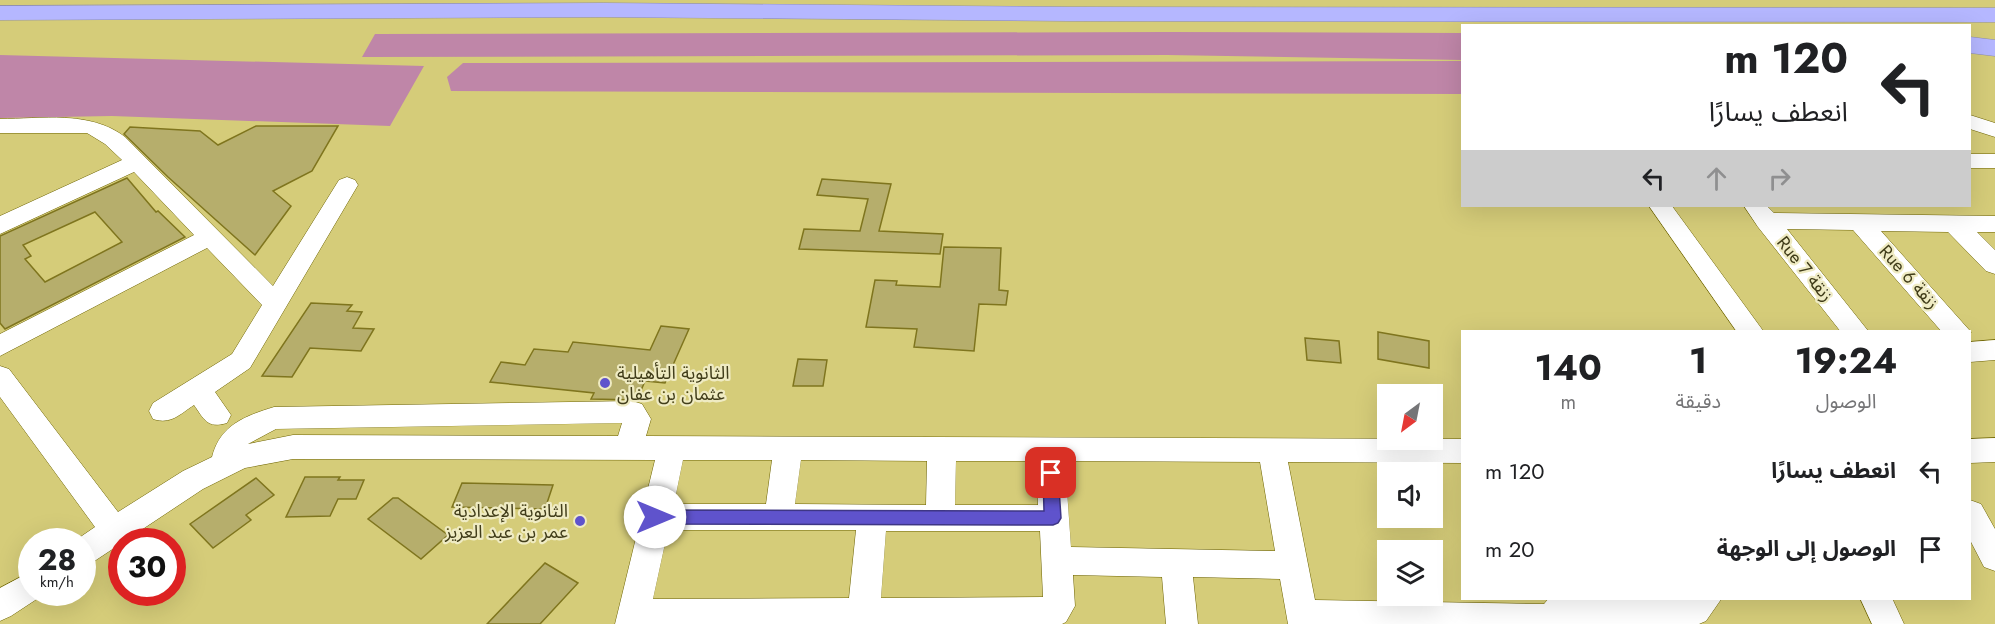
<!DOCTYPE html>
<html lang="ar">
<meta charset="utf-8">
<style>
body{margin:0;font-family:Jost,"Noto Sans Arabic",sans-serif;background:#f6f6f6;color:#202124;direction:rtl;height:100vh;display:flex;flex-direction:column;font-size:22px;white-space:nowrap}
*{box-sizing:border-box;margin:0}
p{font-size:20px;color:#757577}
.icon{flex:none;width:33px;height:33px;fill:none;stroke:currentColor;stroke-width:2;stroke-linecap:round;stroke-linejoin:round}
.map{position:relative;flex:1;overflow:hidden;direction:ltr}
.panel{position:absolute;left:1461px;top:330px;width:510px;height:270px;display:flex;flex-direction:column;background:#fff;border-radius:0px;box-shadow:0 6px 24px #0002;direction:rtl}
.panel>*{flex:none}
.banner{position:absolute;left:1461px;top:24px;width:510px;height:183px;border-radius:0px;box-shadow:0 6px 24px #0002;direction:rtl;background:#fff;color:#202124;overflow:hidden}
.needle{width:39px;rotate:212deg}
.fabs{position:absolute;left:1377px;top:384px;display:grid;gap:12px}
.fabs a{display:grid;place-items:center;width:66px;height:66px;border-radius:0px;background:#fff;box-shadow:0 6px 24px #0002;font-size:30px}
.speed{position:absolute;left:18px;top:528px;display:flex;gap:12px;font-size:30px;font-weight:700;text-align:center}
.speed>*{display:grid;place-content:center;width:78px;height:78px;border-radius:50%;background:#fff;box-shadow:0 6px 24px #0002;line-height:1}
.speed small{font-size:15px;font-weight:400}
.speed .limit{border:9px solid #d22;background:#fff;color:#111}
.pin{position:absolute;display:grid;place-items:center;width:51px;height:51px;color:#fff;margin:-26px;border-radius:12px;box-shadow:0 3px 9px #0006}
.me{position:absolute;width:66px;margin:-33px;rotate:90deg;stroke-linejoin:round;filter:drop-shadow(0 0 4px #0008)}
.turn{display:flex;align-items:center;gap:21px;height:126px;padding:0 24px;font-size:27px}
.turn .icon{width:78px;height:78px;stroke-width:2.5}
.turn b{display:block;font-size:42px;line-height:51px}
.lanes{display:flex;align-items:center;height:57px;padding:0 24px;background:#0003;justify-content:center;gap:30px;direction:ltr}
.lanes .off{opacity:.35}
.eta{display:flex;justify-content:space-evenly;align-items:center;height:102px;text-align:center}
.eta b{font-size:36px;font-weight:700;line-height:42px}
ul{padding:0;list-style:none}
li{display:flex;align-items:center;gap:18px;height:78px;padding:0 24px}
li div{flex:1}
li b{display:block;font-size:22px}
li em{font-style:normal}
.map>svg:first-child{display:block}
</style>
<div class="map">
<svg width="1995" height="624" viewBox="0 0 1995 624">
<rect width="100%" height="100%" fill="#d5cc79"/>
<!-- green -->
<g fill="#bf86a8">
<polygon points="1166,32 1462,33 1462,60 1167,55 362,57 375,34"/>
<polygon points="0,55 424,66 390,126 112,116 0,118"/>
<polygon points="1462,61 1462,94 451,91 447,77 463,63"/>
</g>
<!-- building -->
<g fill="#b6ae6c" stroke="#7f751e" stroke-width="1.5" fill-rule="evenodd">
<polygon points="256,126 338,126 312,171 273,191 291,206 255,255 168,177 124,134 130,127 200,131 218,145"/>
<path d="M127,178L156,212L158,211L185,237L5,329L0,323V236ZM95,212L122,242L45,282L25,259L31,256L23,245Z"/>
<polygon points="822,179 891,184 879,231 943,234 940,254 799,249 804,229 860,231 868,199 817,195"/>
<polygon points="944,247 1001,248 999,290 1008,291 1006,305 979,304 974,351 914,347 917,329 866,327 875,280 897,281 896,285 940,287"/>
<polygon points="311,303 352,305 347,311 362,312 353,328 374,329 361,351 310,348 292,377 262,376"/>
<polygon points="661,326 689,329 665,383 645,381 637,400 591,399 594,393 490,382 501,362 525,365 534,349 568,352 573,342 650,350"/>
<polygon points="1378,332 1429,341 1429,368 1378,359"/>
<polygon points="1305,338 1339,341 1341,363 1307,360"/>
<polygon points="798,359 827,360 823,386 793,386"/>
<polygon points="305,477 340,477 338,480 364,480 356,499 338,499 330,516 286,517"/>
<polygon points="256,478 274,495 246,515 251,520 213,548 190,524"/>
<polygon points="462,483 553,485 545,509 452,507"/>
<polygon points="393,498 398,498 448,535 421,559 368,519"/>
<polygon points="545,563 578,583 540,624 487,624"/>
</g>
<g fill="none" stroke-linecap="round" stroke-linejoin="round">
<defs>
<g id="minor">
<polygon points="1970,115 1995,123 1995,137 1970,129"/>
<path d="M0,119C41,119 90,110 125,137L273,286L339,180L347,177L355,180L358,185L250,368L215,392L231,415L227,423C207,429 204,419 194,405C180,414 171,425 153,419L149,411L153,403L232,354L262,305L207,248L0,356V334L194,235L134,172L0,234V216L122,160L105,144L87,133H0Z"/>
<rect x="1970" y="154" width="25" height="14"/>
<polygon points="1649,206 1672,206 1764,332 1737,332"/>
<polygon points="1744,206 1767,206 1774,213 1995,216 1995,232 1977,232 1995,250 1995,274 1986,271 1948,232 1881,231 1971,332 1970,335 1970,332 1942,332 1853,230 1787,229 1869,332 1841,332 1758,227"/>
<polygon points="1995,340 1995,360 1970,362 1970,342"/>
<path d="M0,366L9,369L118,512L183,471L212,457C220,425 245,416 274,407L632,401L642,404L651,419L646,436L1462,439V463L1288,462L1315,600L1544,604L1549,598H1722L1706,621L1699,624H1288L1280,579L1193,577L1198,624H1166L1162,577L1073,575L1075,606L1066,622L1062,624H615L655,460L293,459L245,468L203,489L93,562L82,565V542H73L95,527L0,397ZM622,423L618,436L293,435L248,444L276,429ZM683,460H772L766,504H674ZM801,460L927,461L926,505L795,504ZM956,461H1036L1038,505H955ZM1065,461L1260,462L1275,551L1071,547ZM668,530H856L849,598L653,599ZM886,531H1040L1043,597L881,598Z"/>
<polygon points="1995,438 1995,462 1970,463 1970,439"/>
<polygon points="1970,500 1981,504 1995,529 1995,571 1984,567 1970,540"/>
<polygon points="32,571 32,592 44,592 43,595 11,616 0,621 0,588"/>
<polygon points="1860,598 1892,598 1904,624 1872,624"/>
</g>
<g id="highway">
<polygon points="604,3 1069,7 1995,8 1995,22 1069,21 604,17 0,20 0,6"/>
<polygon points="1970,37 1995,40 1995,56 1970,53"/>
</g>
</defs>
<!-- minor casing -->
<use href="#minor" stroke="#6d6300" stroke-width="1"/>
<!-- highway casing -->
<use href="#highway" stroke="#8c8caf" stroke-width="1"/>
<!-- minor -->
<use href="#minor" fill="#fff" fill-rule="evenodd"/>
<!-- highway -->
<use href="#highway" fill="#b5b7ff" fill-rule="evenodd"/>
</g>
<!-- route -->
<polygon fill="#5f53cc" stroke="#3e3685" stroke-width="1.5" points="1051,466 1056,468 1058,473 1061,518 1058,523 1053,525 655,524 649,522 647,517 649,512 655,510 1044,511 1043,473 1045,468"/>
<!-- markers -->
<g fill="#5f53cc" stroke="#efebc3" stroke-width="2">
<circle cx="605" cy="383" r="6"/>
<circle cx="580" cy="521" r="6"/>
</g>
<g text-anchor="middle" stroke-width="4.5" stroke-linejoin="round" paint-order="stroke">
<!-- street labels -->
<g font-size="18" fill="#413d1a" stroke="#efebc3">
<text transform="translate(1805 269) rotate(51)" y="6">Rue 7 زنقة</text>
<text transform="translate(1909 277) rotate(48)" y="6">Rue 6 زنقة</text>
</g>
<!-- poi labels -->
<g font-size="18" fill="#413d1a" stroke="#efebc3" text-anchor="start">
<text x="617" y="379">الثانوية التأهيلية<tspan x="617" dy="21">عثمان بن عفان</tspan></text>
<text x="568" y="517" text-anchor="end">الثانوية الإعدادية<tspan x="568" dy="21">عمر بن عبد العزيز</tspan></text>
</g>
</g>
</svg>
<div class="fabs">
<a><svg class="needle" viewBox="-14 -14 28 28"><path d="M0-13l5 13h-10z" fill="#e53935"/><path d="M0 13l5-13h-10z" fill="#757577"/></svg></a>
<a><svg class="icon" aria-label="sound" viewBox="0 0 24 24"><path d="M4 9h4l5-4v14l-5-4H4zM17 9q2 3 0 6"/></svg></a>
<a><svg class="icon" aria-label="layers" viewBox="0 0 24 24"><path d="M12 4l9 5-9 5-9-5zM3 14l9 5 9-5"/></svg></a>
</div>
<div class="speed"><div>28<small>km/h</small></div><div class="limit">30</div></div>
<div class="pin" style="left:1051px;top:473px;background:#d93025"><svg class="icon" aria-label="arrive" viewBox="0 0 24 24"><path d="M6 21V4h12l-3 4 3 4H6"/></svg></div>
<svg class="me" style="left:655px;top:517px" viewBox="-20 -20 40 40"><circle r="19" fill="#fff"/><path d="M0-13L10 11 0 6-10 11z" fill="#5f53cc"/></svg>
<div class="banner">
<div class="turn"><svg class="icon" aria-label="left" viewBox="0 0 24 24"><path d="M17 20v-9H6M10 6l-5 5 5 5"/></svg><div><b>120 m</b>انعطف يسارًا</div></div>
<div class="lanes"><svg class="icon" aria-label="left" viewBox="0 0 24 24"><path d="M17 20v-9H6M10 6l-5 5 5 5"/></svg><svg class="icon off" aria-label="ahead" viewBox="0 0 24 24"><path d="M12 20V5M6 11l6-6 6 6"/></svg><svg class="icon off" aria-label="right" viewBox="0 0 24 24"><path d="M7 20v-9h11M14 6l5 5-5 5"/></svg></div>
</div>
<section class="panel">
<div class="eta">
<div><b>19:24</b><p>الوصول</p></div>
<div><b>1</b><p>دقيقة</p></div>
<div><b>140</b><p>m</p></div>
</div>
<ul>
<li><svg class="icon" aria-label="left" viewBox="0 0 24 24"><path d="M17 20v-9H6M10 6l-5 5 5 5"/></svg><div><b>انعطف يسارًا</b></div><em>120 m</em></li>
<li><svg class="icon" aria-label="arrive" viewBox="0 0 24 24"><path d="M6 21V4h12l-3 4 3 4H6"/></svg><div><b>الوصول إلى الوجهة</b></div><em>20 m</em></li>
</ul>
</section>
</div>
